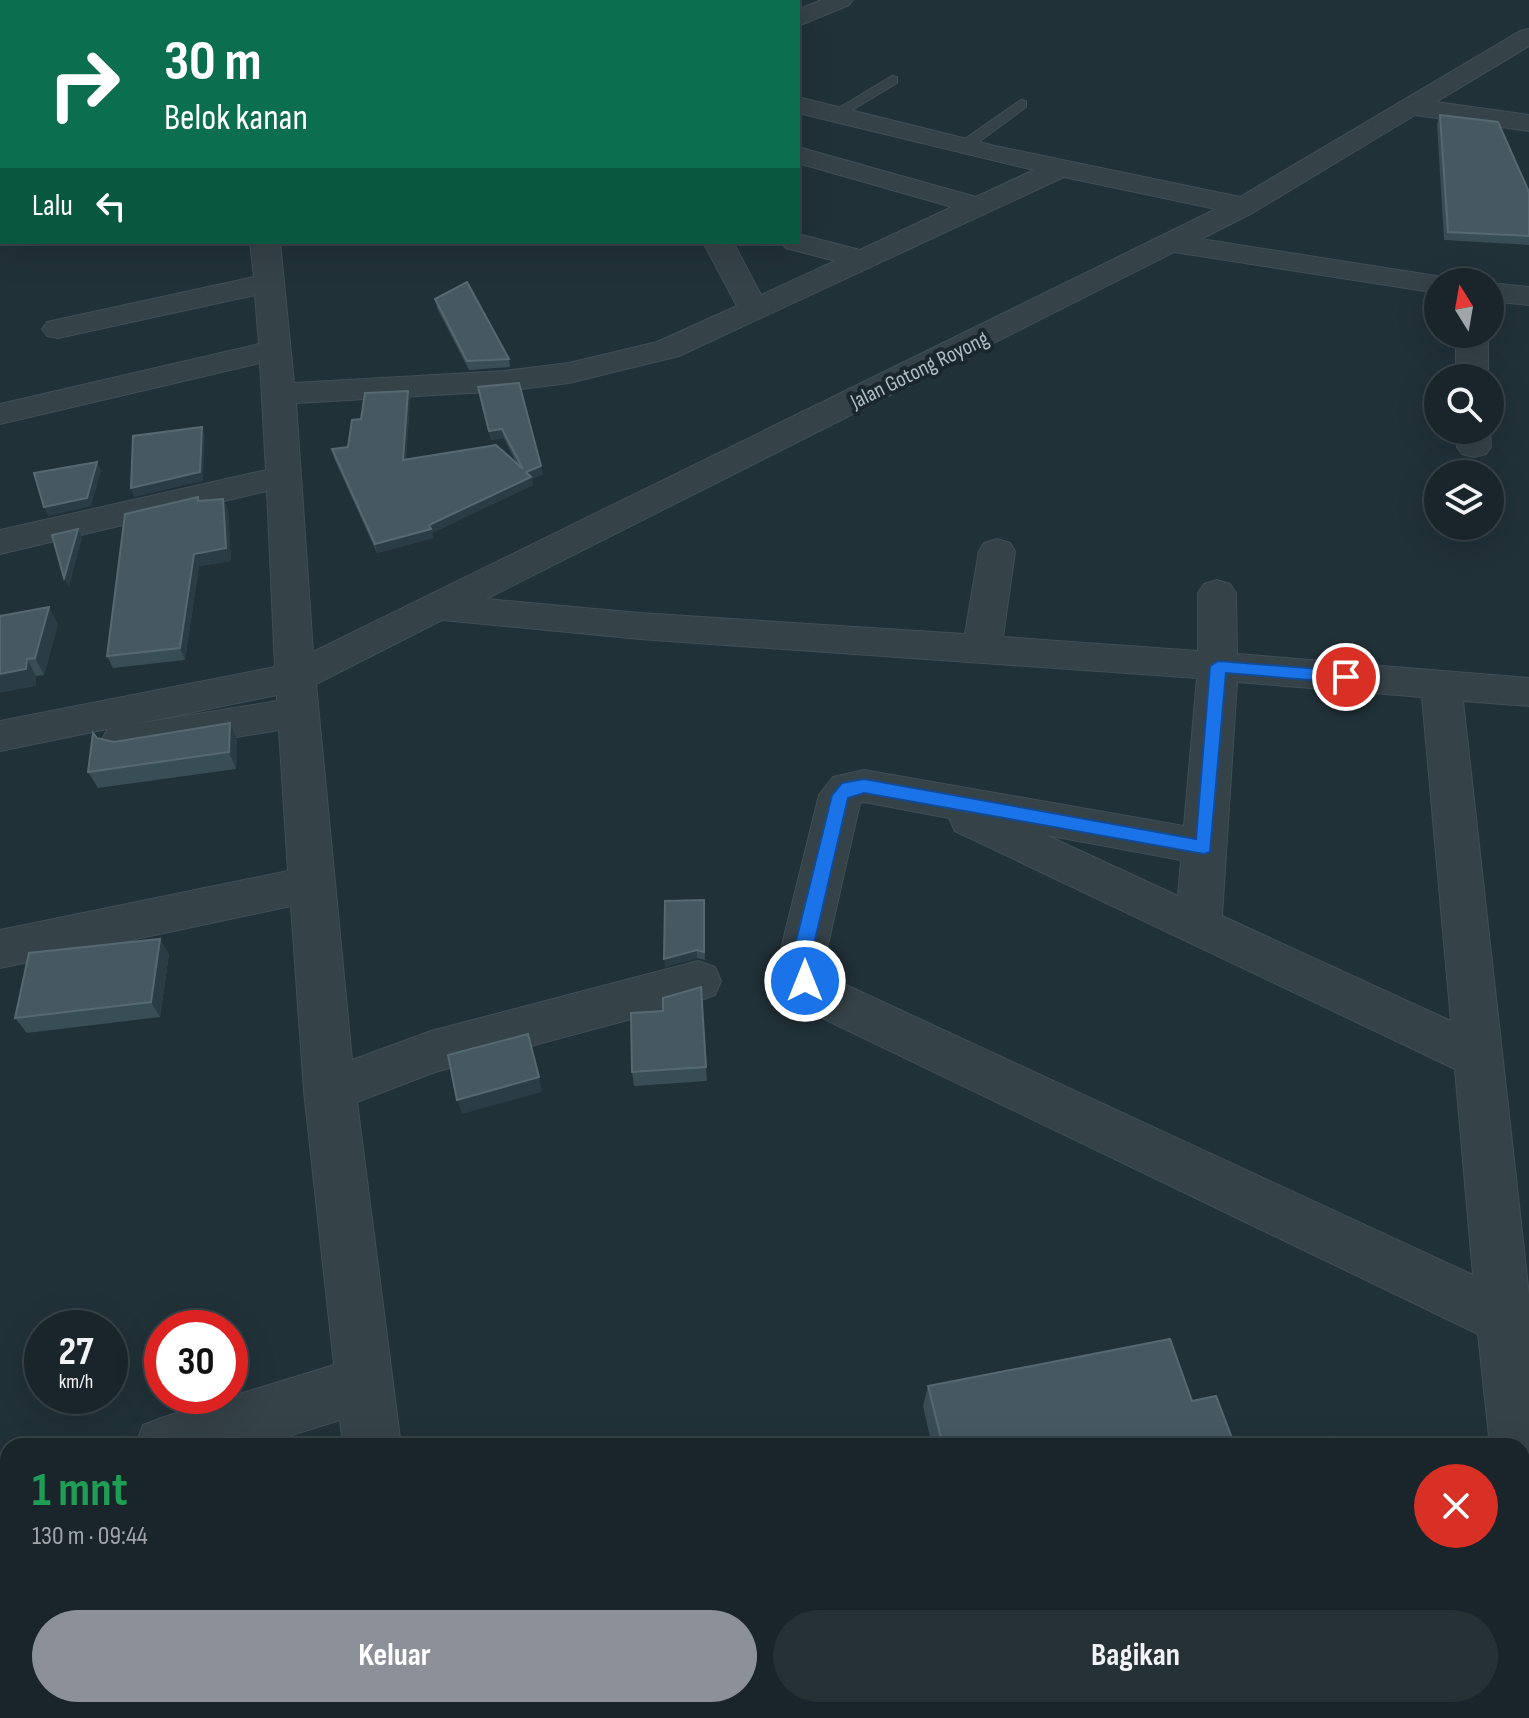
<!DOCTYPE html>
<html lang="id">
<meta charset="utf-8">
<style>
body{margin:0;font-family:"Sofia Sans Condensed",sans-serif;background:#263136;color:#f1f3f6;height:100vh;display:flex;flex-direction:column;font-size:30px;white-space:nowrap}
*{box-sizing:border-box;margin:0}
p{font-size:26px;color:#9fa5a8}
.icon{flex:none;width:44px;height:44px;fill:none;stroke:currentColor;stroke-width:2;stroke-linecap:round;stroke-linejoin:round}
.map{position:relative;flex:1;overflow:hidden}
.drawer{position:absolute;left:0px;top:1438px;width:1530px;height:280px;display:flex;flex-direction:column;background:#19252a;border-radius:24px 24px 0 0;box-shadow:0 8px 32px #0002,0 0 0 2px #374247}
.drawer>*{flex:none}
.banner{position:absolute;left:0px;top:0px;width:800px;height:244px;box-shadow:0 8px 32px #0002,0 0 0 2px #374247;background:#0b6e4f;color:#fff;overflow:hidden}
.needle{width:52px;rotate:349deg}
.controls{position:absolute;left:1424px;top:268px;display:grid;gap:16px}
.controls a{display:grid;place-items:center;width:80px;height:80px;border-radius:50%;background:#19252a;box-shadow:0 8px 32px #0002,0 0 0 2px #374247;font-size:40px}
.speed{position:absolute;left:24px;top:1310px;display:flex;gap:16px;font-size:40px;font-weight:700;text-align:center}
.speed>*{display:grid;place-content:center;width:104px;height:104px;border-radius:50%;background:#19252a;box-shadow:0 8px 32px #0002,0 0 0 2px #374247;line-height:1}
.speed small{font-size:20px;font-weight:400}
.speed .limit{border:12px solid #d22;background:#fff;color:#111}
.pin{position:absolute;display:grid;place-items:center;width:68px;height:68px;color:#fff;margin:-34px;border:4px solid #fff;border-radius:50%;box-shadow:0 2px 8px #0007}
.me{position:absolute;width:88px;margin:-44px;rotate:0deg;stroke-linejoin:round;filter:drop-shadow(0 0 6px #0008)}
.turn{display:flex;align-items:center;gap:28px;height:168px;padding:0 32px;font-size:36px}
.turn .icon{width:104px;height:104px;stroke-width:2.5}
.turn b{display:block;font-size:56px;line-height:68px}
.then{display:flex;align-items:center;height:76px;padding:0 32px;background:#0003;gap:16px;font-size:30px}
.round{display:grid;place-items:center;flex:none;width:84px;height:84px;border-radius:42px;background:#263136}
.head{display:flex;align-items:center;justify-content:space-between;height:136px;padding:0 32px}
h1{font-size:48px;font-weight:700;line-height:60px;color:#1e9e55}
.primary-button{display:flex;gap:16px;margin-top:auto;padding:16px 32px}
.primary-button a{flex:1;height:92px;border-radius:48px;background:#8c9099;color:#fff;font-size:32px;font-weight:700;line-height:92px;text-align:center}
.primary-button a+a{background:#263136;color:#f1f3f6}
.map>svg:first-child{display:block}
</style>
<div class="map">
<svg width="1529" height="1718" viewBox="0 0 1529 1718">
<rect width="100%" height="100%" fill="#213138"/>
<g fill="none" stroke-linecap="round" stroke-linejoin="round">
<defs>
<g id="service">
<polygon points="892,76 897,77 897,83 839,118 829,118 827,115"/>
<polygon points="1021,100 1026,101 1026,107 969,149 959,149 959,143"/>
<polygon points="184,1710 224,1710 220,1718 188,1718"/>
</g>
<g id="minor">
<polygon points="225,0 249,0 250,2 226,2"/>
<polygon points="588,0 617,0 586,2"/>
<polygon points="821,0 853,0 849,5 798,26 798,10"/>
<path d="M1529,29V46L1436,102L1529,115V131L1415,115L1254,212L1201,239L1449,278L1452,282H1438V293L1174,252L486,599L640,613L965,634L979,551L984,543L997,539L1010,543L1015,551L1003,637L1198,651V593L1204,584L1217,580L1230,584L1236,593L1237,654L1529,678V706L1463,701L1529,1295V1471L1522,1474V1446H1490L1478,1334L797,1006L782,981L780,953L819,795L833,777L864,770L1184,826L1197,678L640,639L442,620L316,684L352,1060L431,1031L698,961L715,967L721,981L715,995L698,1001L435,1072L357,1102L401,1446H343L340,1420L257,1446H135L143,1425L164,1417L334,1365L304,1091L291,906L0,968V930L288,871L279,730L122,756L107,752L101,741L107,730L117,727L0,751V721L275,667L267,491L0,554V530L266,470L260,363L0,424V404L259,344L255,295L58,338L47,336L42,329L47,322L254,277L250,242H280L294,383L505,371L569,363L657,342L737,306L703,242H733L761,295L835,261L786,248L781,242H798V234L860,250L952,207L798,163V147L976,197L1034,170L798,113V97L995,146L1240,197L1520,31ZM1064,177L1216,209L313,652L296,403L505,391L569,383L679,356ZM1237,682L1422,697L1451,1021L1222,916ZM277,695V701L135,724ZM864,802L949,818L955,831L1455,1069L1473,1275L831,978L826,953L860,803ZM1046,835L1181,860L1178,896Z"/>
<rect x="0" y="217" width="2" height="18"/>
<polygon points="1490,283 1529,287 1529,305 1490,301"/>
<rect x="1456" y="334" width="32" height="44"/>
<polygon points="1456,430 1490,430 1491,447 1486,454 1474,457 1462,454 1457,447"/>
<polygon points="8,1457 8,1517 0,1519 0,1459"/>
<polygon points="373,1710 437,1710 438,1718 374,1718"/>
</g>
</defs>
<!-- service casing -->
<use href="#service" stroke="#414e55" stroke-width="2"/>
<!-- minor casing -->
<use href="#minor" stroke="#414e55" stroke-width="2"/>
<!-- service -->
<use href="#service" fill="#354248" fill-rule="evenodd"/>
<!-- minor -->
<use href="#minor" fill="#354248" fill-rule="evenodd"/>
</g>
<!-- wall -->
<g fill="#394d54">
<polygon points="1440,115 1529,192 1529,245 1444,240 1437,124"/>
<polygon points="435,299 509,359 510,367 469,370 437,308"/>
<polygon points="408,391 410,399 406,459 517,464 504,438 491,440 480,395 543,474 532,479 533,485 432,533 433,538 377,553 334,458 332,449 348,447 361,419"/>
<polygon points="198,497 199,501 223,499 228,511 231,561 199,566 185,660 113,668 107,656"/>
<polygon points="0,616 58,624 44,675 36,676 36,686"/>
<polygon points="97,738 114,742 237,740 236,769 98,788 88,772"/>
<polygon points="704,900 705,960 697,958 665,967"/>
<polygon points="169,954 160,1017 27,1033 15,1018"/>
<polygon points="701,987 707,1081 634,1086 632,1072 663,1011"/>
<polygon points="928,1386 1192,1401 1235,1446 932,1446 923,1406"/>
<polygon points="908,1710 1442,1710 1445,1718 910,1718"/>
</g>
<!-- shaded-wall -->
<g fill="#2a3c44">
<polygon points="408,391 410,399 405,469 403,460"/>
<polygon points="202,427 205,436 203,481 134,497 131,488"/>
<polygon points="502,429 504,438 491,440 489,431"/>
<polygon points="97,462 101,471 91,506 48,516 44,507"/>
<polygon points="541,466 543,474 532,479 533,485 432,533 433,538 377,553 375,544 429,525 526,472"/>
<polygon points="223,499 228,511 231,561 199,566 185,660 180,648 194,554"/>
<polygon points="78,529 82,538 69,587 64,578"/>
<polygon points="49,607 58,624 44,675 35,658"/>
<polygon points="27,659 36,676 36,686 0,693 0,674"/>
<polygon points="230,723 237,740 236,769 229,752"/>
<polygon points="160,939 169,954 160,1017 151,1002"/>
<polygon points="697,950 697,958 665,967 664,959"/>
<polygon points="539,1077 542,1092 462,1114 457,1100"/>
<polygon points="8,1707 8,1710 30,1710 12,1717 0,1713 0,1710"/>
</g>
<!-- building -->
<g fill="#465961" stroke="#566970" stroke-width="2">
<polygon points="1440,115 1498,122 1529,192 1529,236 1448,232"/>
<polygon points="467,282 509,359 467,361 435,299"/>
<polygon points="519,383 541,466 526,472 531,477 429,525 431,529 375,544 332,449 348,447 352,420 361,419 365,393 408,391 403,460 496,445 523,469 502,429 489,431 478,387"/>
<polygon points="202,427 200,472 131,488 133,436"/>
<polygon points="97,462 87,498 44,507 34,473"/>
<polygon points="198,497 198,501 223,499 226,548 194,554 180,648 107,656 125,514"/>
<polygon points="78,529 64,578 52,535"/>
<polygon points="49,607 35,658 27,659 26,669 0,674 0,616"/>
<polygon points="230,723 229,752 88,772 93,733 97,738 114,742"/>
<polygon points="704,900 704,952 697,950 664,959 665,901"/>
<polygon points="160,939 151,1002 15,1018 29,953"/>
<polygon points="701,987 706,1067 632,1072 631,1013 663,1011 663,998"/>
<polygon points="528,1034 539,1077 457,1100 448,1055"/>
<polygon points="1170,1339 1192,1401 1216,1396 1235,1446 943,1446 928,1386"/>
<polygon points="1328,1437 1332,1446 1281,1446"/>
<polygon points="8,1611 8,1707 0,1710 0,1614"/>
<polygon points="916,1710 1442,1710 1445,1718 918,1718"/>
</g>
<!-- route -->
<polygon fill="#1a73e8" stroke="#114b97" stroke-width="2" points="1218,661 1346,671 1354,677 1346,683 1226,673 1210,852 1204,854 864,793 848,798 812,953 815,981 812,986 799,986 793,953 832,795 842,783 864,779 1196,839 1210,666"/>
<g text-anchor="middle" stroke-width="8" stroke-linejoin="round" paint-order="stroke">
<!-- far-street labels -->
<g font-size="22" fill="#afbec5" stroke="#1a272d">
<text transform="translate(919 369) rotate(-26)" y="8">Jalan Gotong Royong</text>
</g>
</g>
</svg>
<div class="controls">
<a><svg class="needle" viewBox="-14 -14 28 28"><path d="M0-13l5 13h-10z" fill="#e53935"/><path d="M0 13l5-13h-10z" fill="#9fa5a8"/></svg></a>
<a><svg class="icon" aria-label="search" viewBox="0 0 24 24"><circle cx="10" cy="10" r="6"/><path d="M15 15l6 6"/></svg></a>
<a><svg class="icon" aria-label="layers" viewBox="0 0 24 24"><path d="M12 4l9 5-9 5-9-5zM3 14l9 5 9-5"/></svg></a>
</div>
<div class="speed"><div>27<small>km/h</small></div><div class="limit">30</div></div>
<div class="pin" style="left:1346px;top:677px;background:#d93025"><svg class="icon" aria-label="arrive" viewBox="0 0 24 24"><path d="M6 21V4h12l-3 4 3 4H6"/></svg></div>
<svg class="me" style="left:805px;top:981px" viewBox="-20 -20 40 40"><circle r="17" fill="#1a73e8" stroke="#fff" stroke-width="3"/><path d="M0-11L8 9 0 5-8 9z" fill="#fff"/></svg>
<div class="banner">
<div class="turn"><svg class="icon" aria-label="right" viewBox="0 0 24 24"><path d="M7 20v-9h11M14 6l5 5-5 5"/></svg><div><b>30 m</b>Belok kanan</div></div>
<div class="then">Lalu<svg class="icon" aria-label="left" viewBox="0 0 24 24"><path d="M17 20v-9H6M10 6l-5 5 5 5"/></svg></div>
</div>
<section class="drawer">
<div class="head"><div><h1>1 mnt</h1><p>130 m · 09:44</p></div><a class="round" style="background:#d93025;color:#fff"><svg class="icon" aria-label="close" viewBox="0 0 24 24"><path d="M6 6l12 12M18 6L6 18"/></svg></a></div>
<div class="primary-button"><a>Keluar</a><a>Bagikan</a></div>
</section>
</div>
